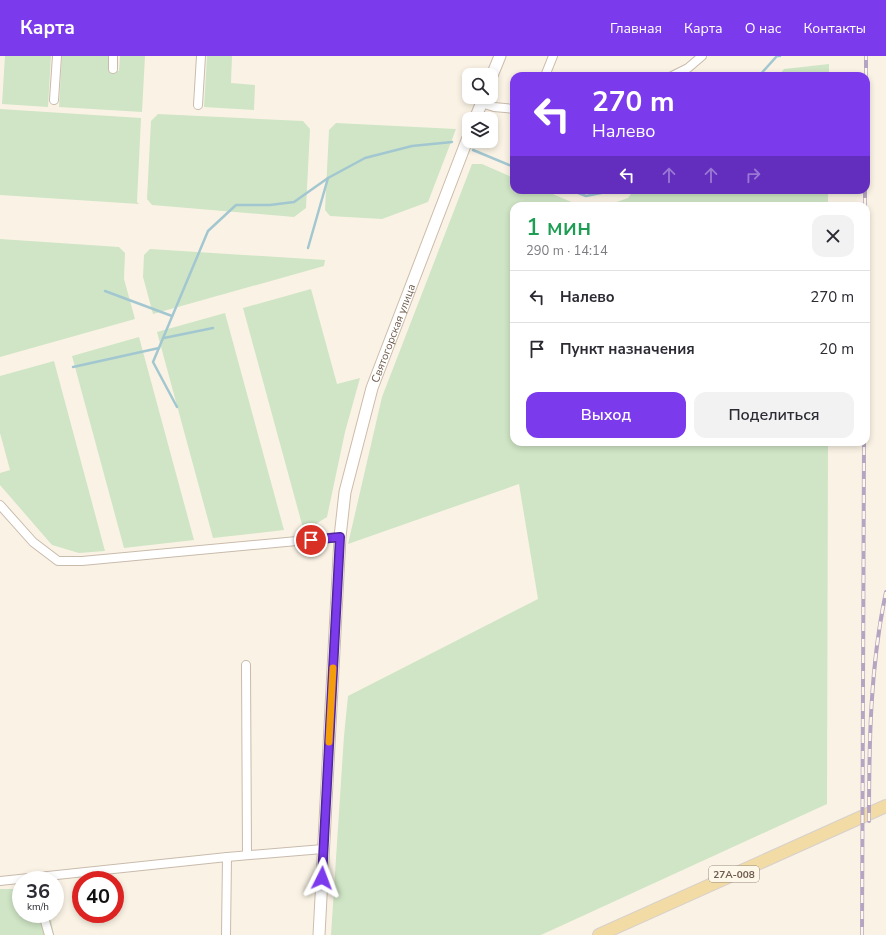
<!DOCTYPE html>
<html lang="ru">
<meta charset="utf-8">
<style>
body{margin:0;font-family:"Nunito Sans",sans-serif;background:#f2f2f3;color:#2b2b33;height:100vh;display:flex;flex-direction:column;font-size:15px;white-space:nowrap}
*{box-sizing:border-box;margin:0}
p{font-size:13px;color:#7c7c81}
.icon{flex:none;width:22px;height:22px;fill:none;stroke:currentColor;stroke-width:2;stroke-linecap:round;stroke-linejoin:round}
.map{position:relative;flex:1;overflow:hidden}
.panel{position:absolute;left:510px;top:146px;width:360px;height:244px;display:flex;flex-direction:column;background:#fff;border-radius:12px;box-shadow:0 2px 6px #0003}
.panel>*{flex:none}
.top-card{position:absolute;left:510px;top:16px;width:360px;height:122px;border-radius:12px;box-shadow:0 2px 6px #0003;background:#7c3aed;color:#fff;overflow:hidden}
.buttons{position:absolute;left:462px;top:12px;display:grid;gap:8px}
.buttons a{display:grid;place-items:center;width:36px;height:36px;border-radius:8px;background:#fff;box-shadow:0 2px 6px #0003;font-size:20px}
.speed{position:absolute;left:12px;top:815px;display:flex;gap:8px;font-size:20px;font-weight:700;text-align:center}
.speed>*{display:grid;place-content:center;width:52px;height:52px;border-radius:50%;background:#fff;box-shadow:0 2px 6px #0003;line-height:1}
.speed small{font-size:10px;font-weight:400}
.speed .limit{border:6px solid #d22;background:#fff;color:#111}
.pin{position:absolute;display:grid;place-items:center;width:34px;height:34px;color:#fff;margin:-17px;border:2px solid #fff;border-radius:50%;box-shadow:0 1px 4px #0007}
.me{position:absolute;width:44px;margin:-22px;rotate:3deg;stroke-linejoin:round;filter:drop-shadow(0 0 3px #0008)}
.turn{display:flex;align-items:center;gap:14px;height:84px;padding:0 16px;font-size:18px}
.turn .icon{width:52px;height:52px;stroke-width:2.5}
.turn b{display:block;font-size:28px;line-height:34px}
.lanes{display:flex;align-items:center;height:38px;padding:0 16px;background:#0003;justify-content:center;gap:20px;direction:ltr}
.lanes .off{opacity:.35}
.round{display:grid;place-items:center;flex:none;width:42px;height:42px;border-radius:12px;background:#f2f2f3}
.summary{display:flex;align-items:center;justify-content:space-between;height:68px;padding:0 16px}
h1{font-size:24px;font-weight:600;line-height:30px;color:#1e9e55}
.cta{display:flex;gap:8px;margin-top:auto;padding:8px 16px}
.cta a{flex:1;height:46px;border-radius:12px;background:#7c3aed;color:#fff;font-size:16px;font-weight:600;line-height:46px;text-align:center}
.cta a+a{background:#f2f2f3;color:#2b2b33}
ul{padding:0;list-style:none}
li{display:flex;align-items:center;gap:12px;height:52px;padding:0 16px;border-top:1px solid #e1e1e2}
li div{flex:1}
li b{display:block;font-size:15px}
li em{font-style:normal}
header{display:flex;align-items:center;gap:24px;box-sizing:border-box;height:56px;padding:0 20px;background:#7c3aed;color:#fff}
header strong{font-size:19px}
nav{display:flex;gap:22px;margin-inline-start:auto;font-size:14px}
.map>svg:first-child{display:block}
</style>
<header>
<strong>Карта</strong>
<nav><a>Главная</a><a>Карта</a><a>О нас</a><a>Контакты</a></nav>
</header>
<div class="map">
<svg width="886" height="879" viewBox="0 0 886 879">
<rect width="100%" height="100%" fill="#faf3e5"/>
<!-- green -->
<g fill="#cfe5c5">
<polygon points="5,0 51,0 48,51 2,48"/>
<polygon points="62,0 108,0 108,14 119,15 120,0 145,0 142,56 59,51"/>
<polygon points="207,0 232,0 231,27 255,29 254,54 204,51"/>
<polygon points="829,8 829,20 778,20 784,13"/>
<polygon points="0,53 141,62 137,146 139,148 0,139"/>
<polygon points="158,58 303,65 310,73 306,152 294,161 152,149 147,143 151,65"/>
<polygon points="336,67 456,73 428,146 382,163 330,160 325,154 329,74"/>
<polygon points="472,108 482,108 514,122 514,134 543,134 581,150 514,150 514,386 828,386 827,748 541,879 331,879 344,680 348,640 538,543 519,428 348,488 382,341"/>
<polygon points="634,134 828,134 828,150 605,150 628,142"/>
<polygon points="0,183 119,191 125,197 124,223 135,263 0,301"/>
<polygon points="150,193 325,204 324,210 153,258 143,221 144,199"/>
<polygon points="311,233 337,328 360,322 345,376 327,461 311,471 303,472 243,252"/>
<polygon points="225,257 284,474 213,482 157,276"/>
<polygon points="139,281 194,484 124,492 72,300"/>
<polygon points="54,305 105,495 79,497 52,489 0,429 0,417 10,414 0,377 0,320"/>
<polygon points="0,833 21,833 21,858 50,858 54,879 0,879"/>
</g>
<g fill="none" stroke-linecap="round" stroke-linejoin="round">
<!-- stream -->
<g stroke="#a3c7d1" stroke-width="2.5">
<polyline points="759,20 777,0 780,0"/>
<polyline points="473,94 514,111"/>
<polyline points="571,134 586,140 616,134"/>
<polyline points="308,192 328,122"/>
<polyline points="105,235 172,260"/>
<polyline points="164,282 213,272"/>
<polyline points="73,311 159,292"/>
<polyline points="177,351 153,306 208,175 236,149 270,149 294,146 328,122 365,102 412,90 452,86"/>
</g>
<defs>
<g id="street">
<polyline points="113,13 113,0"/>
<polyline points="545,20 553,0"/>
<polyline points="672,20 688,12 702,0"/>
<polyline points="54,44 57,0"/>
<polyline points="481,47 494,51 514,53"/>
<polyline points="198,49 201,0"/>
<polyline points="0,449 33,486 58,505 82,505 340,481"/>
<polyline points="246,609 247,799"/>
<polyline points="0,825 227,801 323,793"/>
<polyline points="43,858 49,879"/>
<polyline points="226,879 227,801"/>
</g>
<g id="secondary">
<polyline points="491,22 500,0"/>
<polyline points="475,63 484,41"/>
<path id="s1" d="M319,879L340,481L345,436L372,332L469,79"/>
</g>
<polyline id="primary" points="599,879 886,750"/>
</defs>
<!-- street casing -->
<use href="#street" stroke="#c9bbac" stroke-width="10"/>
<!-- secondary casing -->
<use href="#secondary" stroke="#ccbcab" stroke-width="13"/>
<!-- primary casing -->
<use href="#primary" stroke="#d7d1cd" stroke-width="14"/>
<!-- street -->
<use href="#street" stroke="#fff" stroke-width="8"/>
<!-- secondary -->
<use href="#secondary" stroke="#fff" stroke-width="11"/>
<!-- primary -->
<use href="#primary" stroke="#f2dba4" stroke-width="12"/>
<defs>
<g id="rail">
<polyline points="866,20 866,0"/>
<polyline points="865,150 865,134"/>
<path d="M869,765C869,688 870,611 886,536"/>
<polyline points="862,879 864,386"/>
</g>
</defs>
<!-- rail casing -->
<use href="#rail" stroke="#b6a5c2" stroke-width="4"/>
<!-- rail -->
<use href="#rail" stroke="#fdf7ea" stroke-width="2.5" stroke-dasharray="8" stroke-linecap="butt"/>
</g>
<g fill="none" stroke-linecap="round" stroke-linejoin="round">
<defs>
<polyline id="route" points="311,484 340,481 322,822"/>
</defs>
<!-- route casing -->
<use href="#route" stroke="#51269a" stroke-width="10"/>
<!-- route -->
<use href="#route" stroke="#7c3aed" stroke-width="7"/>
<!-- slow -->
<polyline stroke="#f59e0b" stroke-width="7" points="329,686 333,612"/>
</g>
<g text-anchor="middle" stroke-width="3" stroke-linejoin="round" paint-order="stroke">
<!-- shield labels -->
<rect fill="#fdf7ea" stroke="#9a8a7c" stroke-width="1" x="709" y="810" width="50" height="16" rx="3"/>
<g font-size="10" font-weight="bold" fill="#6f5c4d">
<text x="734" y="822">27А-008</text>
</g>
<!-- street labels -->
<g font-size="11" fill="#6f5c4d" stroke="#fdf7ea">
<text dy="4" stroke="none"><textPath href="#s1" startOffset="610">Святогорская улица</textPath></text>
</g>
</g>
</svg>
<div class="buttons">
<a><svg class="icon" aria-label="search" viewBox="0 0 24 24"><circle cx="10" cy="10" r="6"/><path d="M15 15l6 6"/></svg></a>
<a><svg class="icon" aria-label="layers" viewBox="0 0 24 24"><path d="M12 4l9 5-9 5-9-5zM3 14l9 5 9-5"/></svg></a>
</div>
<div class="speed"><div>36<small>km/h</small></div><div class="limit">40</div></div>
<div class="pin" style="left:311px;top:484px;background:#d93025"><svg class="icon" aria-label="arrive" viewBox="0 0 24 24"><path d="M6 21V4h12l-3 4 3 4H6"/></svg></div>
<svg class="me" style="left:322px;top:822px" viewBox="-20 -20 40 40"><path d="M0-17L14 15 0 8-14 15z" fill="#7c3aed" stroke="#fff" stroke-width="4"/></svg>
<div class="top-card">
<div class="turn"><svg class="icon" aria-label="left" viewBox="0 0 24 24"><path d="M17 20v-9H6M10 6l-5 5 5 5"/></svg><div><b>270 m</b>Налево</div></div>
<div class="lanes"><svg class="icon" aria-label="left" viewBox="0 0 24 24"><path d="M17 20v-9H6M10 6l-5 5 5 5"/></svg><svg class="icon off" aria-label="ahead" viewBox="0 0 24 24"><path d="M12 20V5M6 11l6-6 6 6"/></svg><svg class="icon off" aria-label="ahead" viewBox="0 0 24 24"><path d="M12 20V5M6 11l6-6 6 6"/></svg><svg class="icon off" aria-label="right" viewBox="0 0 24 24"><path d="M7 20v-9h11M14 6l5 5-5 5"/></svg></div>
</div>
<section class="panel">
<div class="summary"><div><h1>1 мин</h1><p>290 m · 14:14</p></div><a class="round"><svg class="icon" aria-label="close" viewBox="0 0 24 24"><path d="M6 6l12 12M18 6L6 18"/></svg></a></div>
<ul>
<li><svg class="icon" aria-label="left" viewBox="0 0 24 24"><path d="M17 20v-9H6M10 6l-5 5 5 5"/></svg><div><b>Налево</b></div><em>270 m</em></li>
<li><svg class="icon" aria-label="arrive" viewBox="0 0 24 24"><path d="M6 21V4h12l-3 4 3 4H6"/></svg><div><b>Пункт назначения</b></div><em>20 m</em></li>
</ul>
<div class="cta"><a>Выход</a><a>Поделиться</a></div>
</section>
</div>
